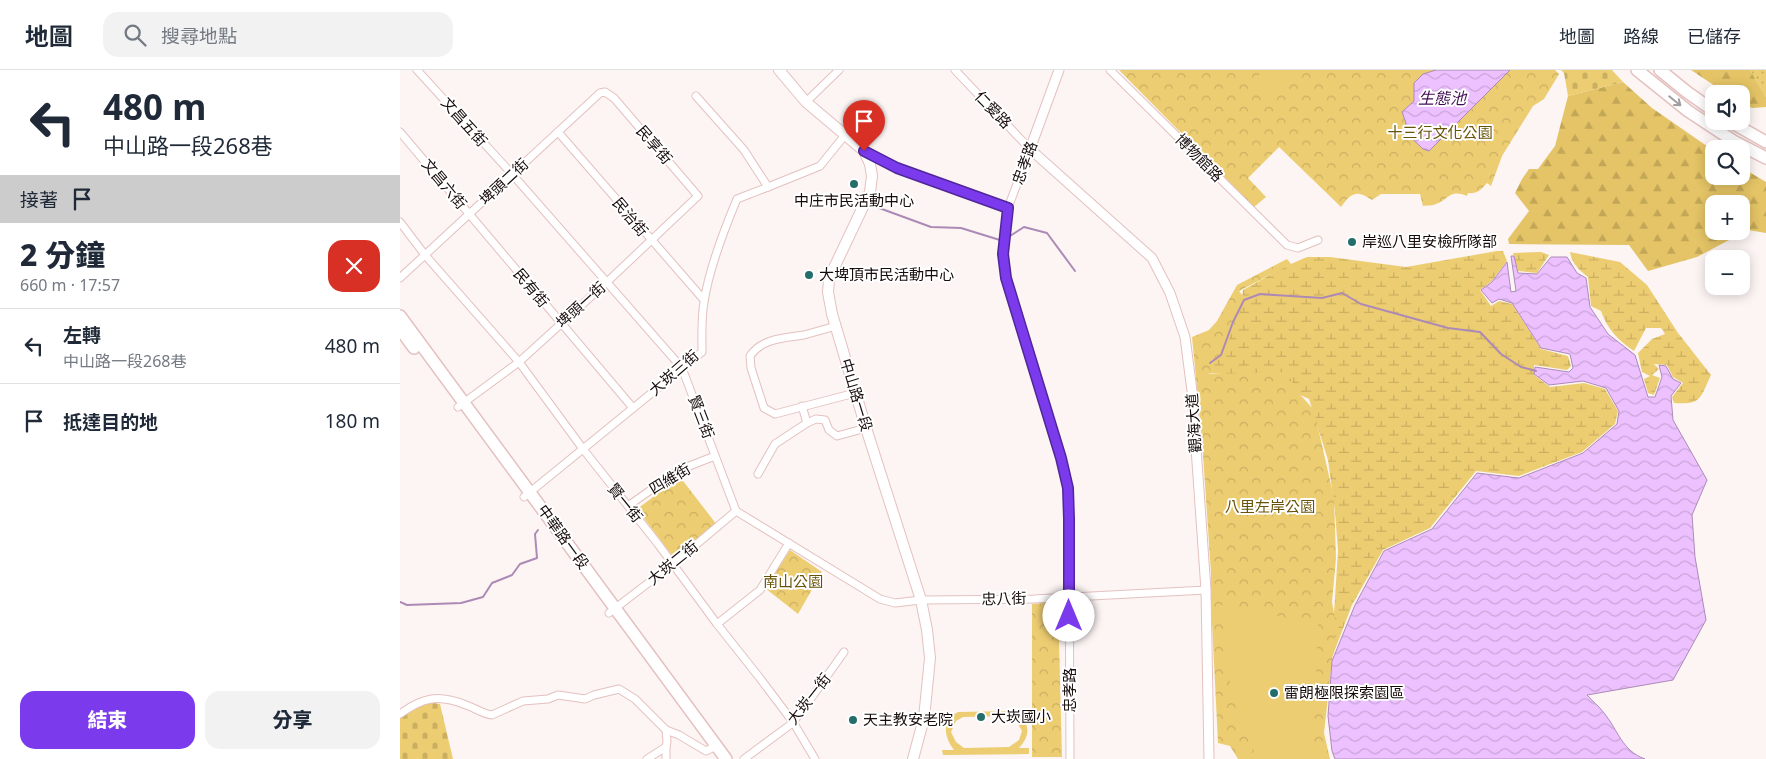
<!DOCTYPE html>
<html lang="zh-TW">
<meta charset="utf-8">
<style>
body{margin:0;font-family:"Noto Sans","Noto Sans TC",sans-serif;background:#f2f2f3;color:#1f2937;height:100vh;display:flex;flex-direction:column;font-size:19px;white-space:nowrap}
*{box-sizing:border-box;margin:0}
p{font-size:16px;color:#747a83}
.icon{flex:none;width:28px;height:28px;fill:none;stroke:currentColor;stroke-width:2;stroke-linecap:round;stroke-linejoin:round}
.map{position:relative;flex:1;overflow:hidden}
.details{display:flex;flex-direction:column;background:#fff;width:400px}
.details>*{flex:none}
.banner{background:#fff;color:#1f2937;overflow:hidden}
.tools{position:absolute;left:1305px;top:15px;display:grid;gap:10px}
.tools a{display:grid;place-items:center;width:45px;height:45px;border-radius:10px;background:#fff;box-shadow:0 2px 12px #0003;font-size:25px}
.pin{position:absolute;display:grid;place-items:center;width:42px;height:42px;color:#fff;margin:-51px -21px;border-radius:50% 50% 50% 0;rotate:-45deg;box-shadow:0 0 5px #0007}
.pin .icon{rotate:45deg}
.me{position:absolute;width:55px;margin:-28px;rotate:0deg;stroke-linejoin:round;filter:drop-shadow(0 0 4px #0008)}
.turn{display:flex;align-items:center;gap:18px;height:105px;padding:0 20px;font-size:22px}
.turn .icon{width:65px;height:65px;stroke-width:2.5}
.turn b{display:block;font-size:35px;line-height:42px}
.then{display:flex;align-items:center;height:48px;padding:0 20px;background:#0003;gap:10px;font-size:19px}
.round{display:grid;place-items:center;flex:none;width:52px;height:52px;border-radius:15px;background:#f2f2f3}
.head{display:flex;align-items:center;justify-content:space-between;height:85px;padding:0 20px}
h1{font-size:30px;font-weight:800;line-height:38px}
.button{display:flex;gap:10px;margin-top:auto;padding:10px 20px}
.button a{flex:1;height:58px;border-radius:15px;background:#7c3aed;color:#fff;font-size:20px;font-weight:800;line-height:58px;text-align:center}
.button a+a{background:#f2f2f3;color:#1f2937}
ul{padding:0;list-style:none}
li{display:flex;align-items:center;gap:15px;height:75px;padding:0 20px;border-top:1px solid #e0e1e3}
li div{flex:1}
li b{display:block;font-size:19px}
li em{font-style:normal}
header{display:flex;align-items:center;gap:30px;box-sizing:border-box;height:70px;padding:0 25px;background:#fff;border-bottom:1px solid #e0e1e3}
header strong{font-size:24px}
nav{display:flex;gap:28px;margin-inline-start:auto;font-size:18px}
.search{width:350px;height:45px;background:#f2f2f3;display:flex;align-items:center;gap:12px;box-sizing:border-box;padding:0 18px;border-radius:15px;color:#747a83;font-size:19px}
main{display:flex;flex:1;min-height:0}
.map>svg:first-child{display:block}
</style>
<header>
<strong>地圖</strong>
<div class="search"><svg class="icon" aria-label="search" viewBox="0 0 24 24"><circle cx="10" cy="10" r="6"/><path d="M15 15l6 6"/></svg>搜尋地點</div>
<nav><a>地圖</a><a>路線</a><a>已儲存</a></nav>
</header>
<main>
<section class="details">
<div class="banner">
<div class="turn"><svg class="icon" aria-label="left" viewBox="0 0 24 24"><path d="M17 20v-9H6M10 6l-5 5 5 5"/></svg><div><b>480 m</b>中山路一段268巷</div></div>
<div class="then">接著<svg class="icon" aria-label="arrive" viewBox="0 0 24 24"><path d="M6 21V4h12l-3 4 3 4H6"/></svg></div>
</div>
<div class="head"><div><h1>2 分鐘</h1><p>660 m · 17:57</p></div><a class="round" style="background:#d93025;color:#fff"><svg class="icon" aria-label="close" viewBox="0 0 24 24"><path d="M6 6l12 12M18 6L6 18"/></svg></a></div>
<ul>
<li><svg class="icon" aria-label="left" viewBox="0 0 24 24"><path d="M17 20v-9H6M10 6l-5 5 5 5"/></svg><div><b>左轉</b><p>中山路一段268巷</p></div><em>480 m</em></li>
<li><svg class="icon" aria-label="arrive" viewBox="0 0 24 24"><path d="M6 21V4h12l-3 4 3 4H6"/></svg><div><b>抵達目的地</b></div><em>180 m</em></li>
</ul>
<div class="button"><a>結束</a><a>分享</a></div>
</section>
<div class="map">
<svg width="1366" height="689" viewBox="0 0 1366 689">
<defs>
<pattern id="grass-dots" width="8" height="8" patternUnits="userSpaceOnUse" patternTransform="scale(1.25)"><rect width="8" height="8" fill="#edcd72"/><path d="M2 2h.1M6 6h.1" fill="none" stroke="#caaf61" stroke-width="1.8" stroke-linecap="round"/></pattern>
<pattern id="forest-firs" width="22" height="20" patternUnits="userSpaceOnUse" patternTransform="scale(1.25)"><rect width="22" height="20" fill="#e4c466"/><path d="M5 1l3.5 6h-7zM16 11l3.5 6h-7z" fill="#c3a757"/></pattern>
<pattern id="wetland-marsh" width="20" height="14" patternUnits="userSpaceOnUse" patternTransform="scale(1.25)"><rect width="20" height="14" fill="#edcd72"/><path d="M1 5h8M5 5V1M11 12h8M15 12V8" fill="none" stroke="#caaf61"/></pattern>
<pattern id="cemetery-stones" width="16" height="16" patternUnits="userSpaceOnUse" patternTransform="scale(1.25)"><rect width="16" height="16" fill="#edcd72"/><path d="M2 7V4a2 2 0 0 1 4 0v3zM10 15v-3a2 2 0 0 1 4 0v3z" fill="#caaf61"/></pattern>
<pattern id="park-crowns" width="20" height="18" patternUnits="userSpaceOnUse" patternTransform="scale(1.25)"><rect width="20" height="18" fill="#edcd72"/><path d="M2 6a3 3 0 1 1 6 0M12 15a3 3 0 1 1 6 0" fill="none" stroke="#caaf61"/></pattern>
<pattern id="water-waves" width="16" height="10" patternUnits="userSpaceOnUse" patternTransform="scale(1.25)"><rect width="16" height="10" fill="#edc1ff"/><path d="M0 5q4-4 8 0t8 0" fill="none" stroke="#caa4d9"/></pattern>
</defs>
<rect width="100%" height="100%" fill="#fcf5f4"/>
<!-- grass -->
<polygon fill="url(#grass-dots)" points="1350,0 1366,0 1366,27"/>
<!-- forest -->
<g fill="url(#forest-firs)" fill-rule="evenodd">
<polygon points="1291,0 1350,0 1366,27 1366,37 1352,38 1341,31 1341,24 1327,24"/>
<path d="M1223,12L1252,38L1314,81V106H1341V97L1366,112V163L1348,160L1297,187L1248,201L1229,175L1109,174L1108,169L1129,141L1115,123L1122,109L1129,99H1138L1155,76L1168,26ZM1314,134H1341V161H1314Z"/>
</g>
<!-- wetland -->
<g fill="url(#wetland-marsh)">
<polygon points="1097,181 1103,181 1107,191 1092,211 1080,220 1091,236 1099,231 1112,234 1141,279 1168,286 1171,296 1167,300 1134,295 1134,305 1150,317 1184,313 1205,319 1218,341 1215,354 1182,382 1119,406 1076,401 1030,458 983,480 952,535 931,590 938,481 935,441 928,390 909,329 894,322 873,307 806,303 842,227 843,220 884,197 907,187 930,187 1006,197"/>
<polygon points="1141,182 1149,185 1137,203 1118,201 1113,183"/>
<path d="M1170,182L1220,192L1247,215L1278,263L1311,305C1300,328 1302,335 1274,333L1272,327L1283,313L1273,307L1267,295L1254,294L1259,299L1252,305L1260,308L1254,325L1248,323L1244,309L1250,306L1242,302L1238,283L1252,269L1265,264L1261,258H1246L1234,281C1219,271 1207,259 1201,241L1191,236L1188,207C1179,200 1172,194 1170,182Z"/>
</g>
<!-- cemetery -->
<g fill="url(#cemetery-stones)">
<polygon points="1161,0 1212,0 1223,12 1168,26 1164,3"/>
<polygon points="28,632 40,634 53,689 0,689 0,648"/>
</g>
<!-- park -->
<g fill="url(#park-crowns)">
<path d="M719,0H1155L1159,4L1144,29L1133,36L1102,86L1091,116L1087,113C1081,120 1077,124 1068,123L1067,126C1049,119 1050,129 1036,134C1033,136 1027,135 1023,136L1020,124H981L972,130C956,119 951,123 941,137L879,77L848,108L866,127L854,137Z"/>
<polygon points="887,189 891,194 839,221 846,230 828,271 809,304 888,302 896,320 914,340 934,428 936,488 932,532 936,555 924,663 930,689 838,689 830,676 818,673 811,533 811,503 802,370 792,267 809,260 817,251 837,215"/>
<polygon points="280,407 317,455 274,488 237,439"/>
<polygon points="390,480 422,502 398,544 365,518"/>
<polygon points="658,532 662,687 632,687 632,534"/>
</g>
<!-- garden -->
<g fill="#edcd72" fill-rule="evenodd">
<path d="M860,0H889L893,4L894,8L872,29C862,22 856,12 860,0Z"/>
<polygon points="821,535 918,554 913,689 858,689 838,647 827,599"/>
<path d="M612,641C630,650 632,664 619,678H629V684L543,685L542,680H554C544,667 541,650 558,642ZM609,646L617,652L622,661L619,670L609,677L564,678L556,672L551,662L556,651L563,647Z"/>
</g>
<!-- water -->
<g fill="url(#water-waves)" stroke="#ad8ab6">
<polygon points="1036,0 1110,0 1029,81 1023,79 1003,60 1006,53 1002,42 1014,31 1014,13 1023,4"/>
<path d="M1111,186H1114L1118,203L1137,204L1151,187H1167L1177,203L1186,208L1190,237L1208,264L1235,285L1248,327H1255L1262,307L1259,295L1266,296L1273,309L1281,313L1271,326L1273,350L1307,410L1292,445L1295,487L1306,550L1273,610L1187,625C1192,631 1199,636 1204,643C1218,660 1222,681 1245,689H935L932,681L928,646L932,591L955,535L984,481L1032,459L1077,403L1119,408L1183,383L1217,354L1219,341L1206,318L1183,311L1149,315L1134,304L1135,297L1169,302L1173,298L1170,284L1141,278L1112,233L1099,229L1092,233L1081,220L1092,212L1107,192L1111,222L1116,221Z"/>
</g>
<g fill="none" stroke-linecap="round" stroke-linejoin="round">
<!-- stream -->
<g stroke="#ad8ab6" stroke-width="2">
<polyline points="471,135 531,157 561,158 603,171"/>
<polyline points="610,166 624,157 647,163 675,201"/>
<polyline points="810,293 821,285 833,252 844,230 860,224 922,228 942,223 961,234 1048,258 1080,262 1101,284 1121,297 1136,301"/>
<polyline points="0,532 7,535 61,533 83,527 92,513 112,505 120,494 137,488 135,464 138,460"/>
</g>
<defs>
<g id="minor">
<polyline points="17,0 112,104 282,298 336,441 480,529 495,533 521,530 634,529 806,520"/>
<polyline points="555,0 630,79 608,138 603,184 606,208 661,388 667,419 669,449 670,689"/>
<polyline points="710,0 887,175 898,178 918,170"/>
<polyline points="296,26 344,80 368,117 420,96 445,65"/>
<polyline points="406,32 439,0"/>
<polyline points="0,62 233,338"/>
<polyline points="158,62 304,230"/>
<polyline points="464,81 497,99 608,138"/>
<polyline points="0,152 25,185 119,292 183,379 258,474 317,554 359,607 393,652 415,689"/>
<polyline points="0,208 200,23 205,22 214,28 298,126 207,212 119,292 58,337"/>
<path d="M436,256C425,259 415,262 404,265C385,268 362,268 350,286L351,298L364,338L375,344L455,323"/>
<polyline points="402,336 407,353"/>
<polyline points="358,404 375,374 407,353 416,349 425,350 429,360 437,366 466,358"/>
<path d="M124,427L302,282C302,265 301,249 304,232C309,199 324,160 337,129L368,117"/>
<polyline points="228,436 279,400 315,386"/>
<polyline points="209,543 273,494 336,441"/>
<polyline points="317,554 360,520 389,473"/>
<path d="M0,644C23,627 39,624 66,635C75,638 83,644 92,645L123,631L148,629L158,625L185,629L194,625L219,619L235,629L266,660L279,665L306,681L316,676"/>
<polyline points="266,677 266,689"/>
<polyline points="247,689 266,677 267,672 266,660"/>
<polyline points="344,689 390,655 402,641 444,582"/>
</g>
<polyline id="tertiary" points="659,0 630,79 752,188 770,223 785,267 792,321 806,520 809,689"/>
<polyline id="secondary" points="379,0 406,32 464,81 470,94 472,106 470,122 433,200 429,211 428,222 432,244 466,358 521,530 527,560 530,588 524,648 513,689"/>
<g id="primary">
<polyline points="0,246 326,689"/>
<polyline points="0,259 14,278"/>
</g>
<g id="trunk">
<polyline points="1237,0 1288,41 1335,72 1366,88"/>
<polyline points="1260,0 1287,22 1314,41"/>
<polyline points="1329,51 1366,72"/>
</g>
</defs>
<!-- minor casing -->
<use href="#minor" stroke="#e4c1bf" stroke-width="9"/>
<!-- tertiary casing -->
<use href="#tertiary" stroke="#e4c1bf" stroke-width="11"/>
<!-- secondary casing -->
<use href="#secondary" stroke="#e4c1bf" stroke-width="12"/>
<!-- primary casing -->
<use href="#primary" stroke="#e4c1bf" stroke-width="14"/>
<!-- trunk casing -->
<use href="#trunk" stroke="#e4c1bf" stroke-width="14"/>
<!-- minor -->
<use href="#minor" stroke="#fff" stroke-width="7"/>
<!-- tertiary -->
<use href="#tertiary" stroke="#fff" stroke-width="9"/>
<!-- secondary -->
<use href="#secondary" stroke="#fff" stroke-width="10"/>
<!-- primary -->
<use href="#primary" stroke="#fff" stroke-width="11"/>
<!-- trunk -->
<use href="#trunk" stroke="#fff" stroke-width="11"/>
</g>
<!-- one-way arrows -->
<defs><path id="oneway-shaft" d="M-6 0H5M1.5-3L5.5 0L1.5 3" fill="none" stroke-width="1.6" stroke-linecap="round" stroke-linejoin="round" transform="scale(1.25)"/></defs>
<use stroke="#a29d9d" href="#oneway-shaft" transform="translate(1275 31) rotate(39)"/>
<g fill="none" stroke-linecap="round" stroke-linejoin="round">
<defs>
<polyline id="route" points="464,81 497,98 608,138 603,184 606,208 661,388 668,418 669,449 669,546"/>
</defs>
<!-- route casing -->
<use href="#route" stroke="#51269a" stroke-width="12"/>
<!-- route -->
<use href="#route" stroke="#7c3aed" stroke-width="9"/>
</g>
<!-- markers -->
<g fill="#236e6b" stroke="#fff" stroke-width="2">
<circle cx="454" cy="114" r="5"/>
<circle cx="952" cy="172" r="5"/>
<circle cx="409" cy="205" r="5"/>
<circle cx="874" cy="623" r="5"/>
<circle cx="581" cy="647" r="5"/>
<circle cx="453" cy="650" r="5"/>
</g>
<g text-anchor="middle" stroke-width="4" stroke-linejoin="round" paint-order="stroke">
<!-- street labels -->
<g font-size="15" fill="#170b0b" stroke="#fff">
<text transform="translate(593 40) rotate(46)" y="5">仁愛路</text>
<text transform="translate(64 52) rotate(48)" y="5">文昌五街</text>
<text transform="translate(254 75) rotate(49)" y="5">民享街</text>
<text transform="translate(799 88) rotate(45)" y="5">博物館路</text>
<text transform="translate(625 93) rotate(-70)" y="5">忠孝路</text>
<text transform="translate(104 112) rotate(-43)" y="5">埤頭二街</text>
<text transform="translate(44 114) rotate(50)" y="5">文昌六街</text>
<text transform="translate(230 147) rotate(50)" y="5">民治街</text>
<text transform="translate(131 218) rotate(50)" y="5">民有街</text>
<text transform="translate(181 235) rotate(-42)" y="5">埤頭一街</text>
<text transform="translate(274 303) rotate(-41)" y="5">大崁三街</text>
<text transform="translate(456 325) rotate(73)" y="5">中山路一段</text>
<text transform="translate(301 347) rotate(69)" y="5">賢三街</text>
<text transform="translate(794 353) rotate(-94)" y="5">觀海大道</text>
<text transform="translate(270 409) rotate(-31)" y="5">四維街</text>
<text transform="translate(225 433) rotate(51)" y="5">賢一街</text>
<text transform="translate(163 467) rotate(54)" y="5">中華路一段</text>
<text transform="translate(273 493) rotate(-39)" y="5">大崁二街</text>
<text transform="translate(604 529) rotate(-1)" y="5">忠八街</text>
<text transform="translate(670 620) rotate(-90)" y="5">忠孝路</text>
<text transform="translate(409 629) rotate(-52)" y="5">大崁一街</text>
</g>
<!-- park labels -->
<g font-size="15" fill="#695308" stroke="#fff">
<text x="1040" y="68">十三行文化公園</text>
<text x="870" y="442">八里左岸公園</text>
<text x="393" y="517">南山公園</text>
</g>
<!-- poi labels -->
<g font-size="15" fill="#170b0b" stroke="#fff" text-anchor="start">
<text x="454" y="136" text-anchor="middle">中庄市民活動中心</text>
<text x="962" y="177">岸巡八里安檢所隊部</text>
<text x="419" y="210">大埤頂市民活動中心</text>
<text x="884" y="628">雷朗極限探索園區</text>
<text x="591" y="652">大崁國小</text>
<text x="463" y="655">天主教安老院</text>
</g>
<!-- water labels -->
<g font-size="16" font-style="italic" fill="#3f0c50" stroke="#fff">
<text x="1042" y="34">生態池</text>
</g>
</g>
</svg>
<div class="tools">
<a><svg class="icon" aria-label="sound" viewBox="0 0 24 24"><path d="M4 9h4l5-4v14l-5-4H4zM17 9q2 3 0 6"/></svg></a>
<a><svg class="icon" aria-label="search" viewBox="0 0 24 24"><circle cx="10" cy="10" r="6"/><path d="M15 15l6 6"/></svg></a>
<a>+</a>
<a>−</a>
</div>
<div class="pin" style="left:464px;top:81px;background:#d93025"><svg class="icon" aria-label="arrive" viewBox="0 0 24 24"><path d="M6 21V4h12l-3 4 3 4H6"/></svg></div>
<svg class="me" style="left:669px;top:546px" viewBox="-20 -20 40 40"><circle r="19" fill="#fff"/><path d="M0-13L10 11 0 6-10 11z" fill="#7c3aed"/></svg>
</div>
</main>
